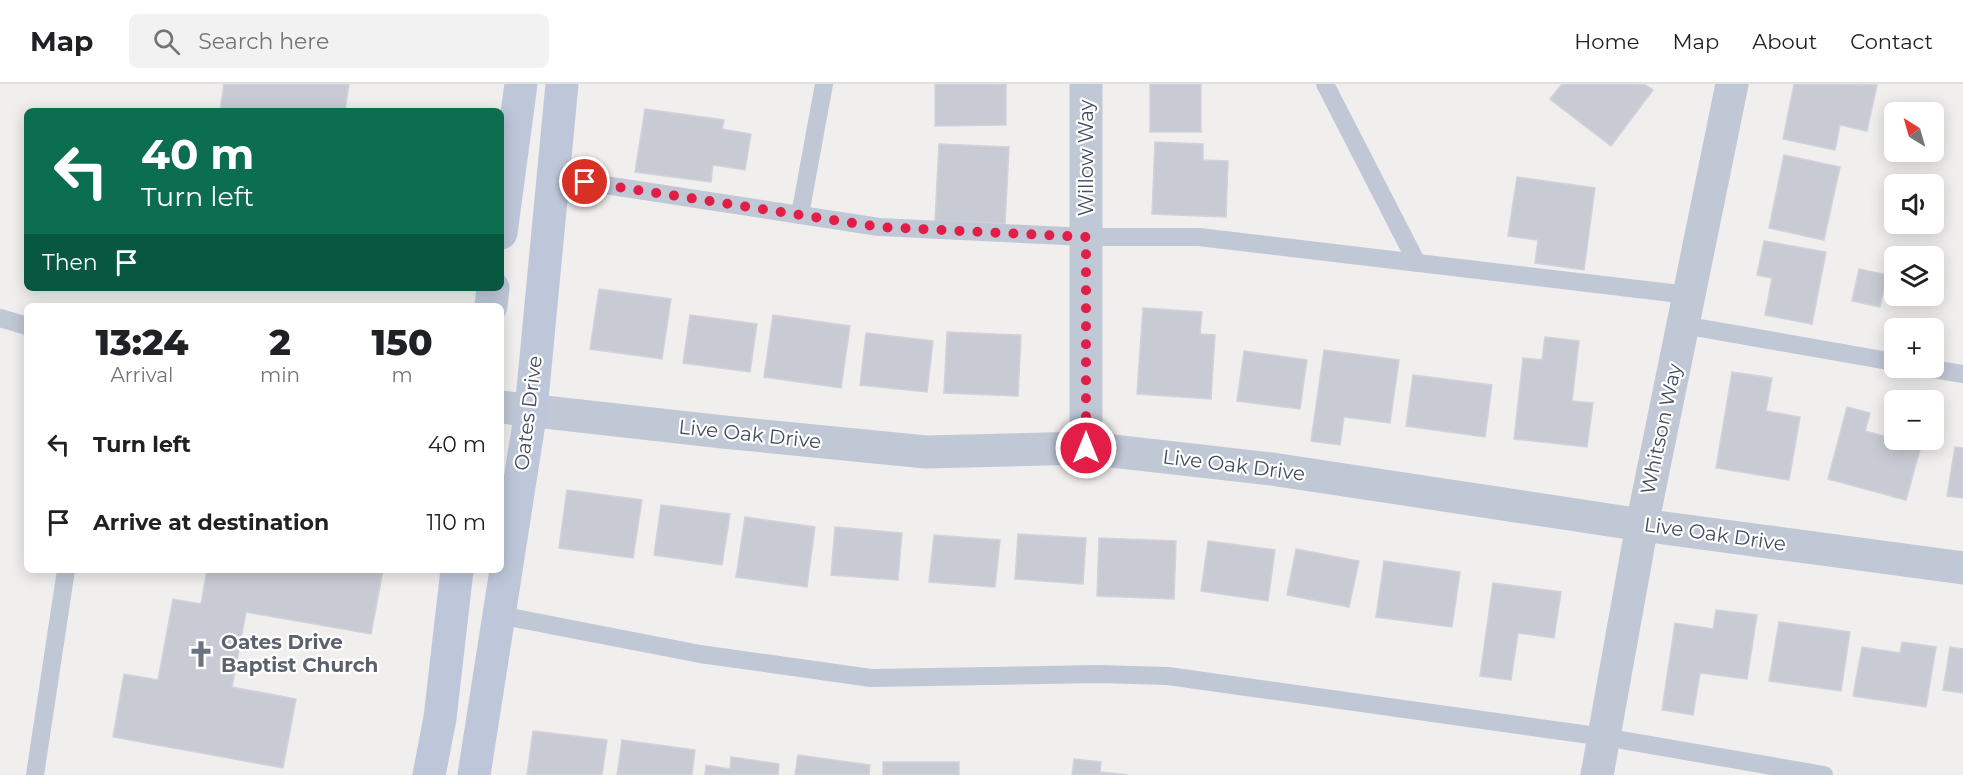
<!DOCTYPE html>
<meta charset="utf-8">
<style>
body{margin:0;font-family:Montserrat,sans-serif;background:#f2f2f2;color:#202124;height:100vh;display:flex;flex-direction:column;font-size:22px;white-space:nowrap}
*{box-sizing:border-box;margin:0}
p{font-size:20px;color:#757577}
.icon{flex:none;width:33px;height:33px;fill:none;stroke:currentColor;stroke-width:2;stroke-linecap:round;stroke-linejoin:round}
.map{position:relative;flex:1;overflow:hidden}
.details{position:absolute;left:24px;top:219px;width:480px;height:270px;display:flex;flex-direction:column;background:#fff;border-radius:9px;box-shadow:0 3px 15px #0003}
.details>*{flex:none}
.guide{position:absolute;left:24px;top:24px;width:480px;height:183px;border-radius:9px;box-shadow:0 3px 15px #0003;background:#0b6e4f;color:#fff;overflow:hidden}
.needle{width:39px;rotate:323deg}
.buttons{position:absolute;left:1884px;top:18px;display:grid;gap:12px}
.buttons a{display:grid;place-items:center;width:60px;height:60px;border-radius:9px;background:#fff;box-shadow:0 3px 15px #0003;font-size:30px}
.pin{position:absolute;display:grid;place-items:center;width:51px;height:51px;color:#fff;margin:-26px;border:3px solid #fff;border-radius:50%;box-shadow:0 2px 6px #0007}
.me{position:absolute;width:66px;margin:-33px;rotate:0deg;stroke-linejoin:round;filter:drop-shadow(0 0 4px #0008)}
.turn{display:flex;align-items:center;gap:21px;height:126px;padding:0 18px;font-size:27px}
.turn .icon{width:78px;height:78px;stroke-width:2.5}
.turn b{display:block;font-size:42px;line-height:51px}
.then{display:flex;align-items:center;height:57px;padding:0 18px;background:#0003;gap:12px;font-size:22px}
.eta{display:flex;justify-content:space-evenly;align-items:center;height:102px;text-align:center}
.eta b{font-size:36px;font-weight:800;line-height:42px}
ul{padding:0;list-style:none}
li{display:flex;align-items:center;gap:18px;height:78px;padding:0 18px}
li div{flex:1}
li b{display:block;font-size:22px}
li em{font-style:normal}
header{display:flex;align-items:center;gap:36px;box-sizing:border-box;height:84px;padding:0 30px;background:#fff;border-bottom:2px solid #e0e0e0}
header strong{font-size:28px}
nav{display:flex;gap:33px;margin-inline-start:auto;font-size:21px}
.search{width:420px;height:54px;background:#f2f2f2;display:flex;align-items:center;gap:15px;box-sizing:border-box;padding:0 21px;border-radius:9px;color:#757577;font-size:22px}
.map>svg:first-child{display:block}
</style>
<header>
<strong>Map</strong>
<div class="search"><svg class="icon" aria-label="search" viewBox="0 0 24 24"><circle cx="10" cy="10" r="6"/><path d="M15 15l6 6"/></svg>Search here</div>
<nav><a>Home</a><a>Map</a><a>About</a><a>Contact</a></nav>
</header>
<div class="map">
<svg width="1963" height="691" viewBox="0 0 1963 691">
<rect width="100%" height="100%" fill="#f1eeee"/>
<!-- building -->
<g fill="#c9cbd4" stroke="#d1d2da" stroke-width="1.5">
<polygon points="224,0 349,0 345,27 220,27"/>
<polygon points="935,0 1006,0 1006,41 935,42"/>
<rect x="1150" y="0" width="51" height="48"/>
<polygon points="1562,0 1644,0 1653,6 1611,62 1550,15"/>
<polygon points="1794,0 1877,1 1867,47 1840,41 1835,66 1783,55"/>
<polygon points="645,25 724,36 722,45 751,50 745,86 713,81 711,98 635,88"/>
<polygon points="1155,58 1203,60 1203,76 1228,77 1226,133 1152,130"/>
<polygon points="939,60 1009,63 1005,140 935,137"/>
<polygon points="1784,71 1840,83 1824,156 1769,144"/>
<polygon points="1517,93 1595,104 1584,186 1535,179 1538,156 1508,152"/>
<polygon points="1764,157 1826,168 1812,240 1765,231 1772,194 1757,191"/>
<polygon points="1859,185 1887,191 1880,223 1852,217"/>
<polygon points="599,205 671,215 662,275 590,265"/>
<polygon points="1143,224 1202,228 1200,250 1215,251 1211,315 1137,310"/>
<polygon points="690,231 757,240 750,288 683,279"/>
<polygon points="773,231 850,242 841,304 764,293"/>
<polygon points="947,248 1021,251 1018,312 944,309"/>
<polygon points="866,249 933,257 927,308 860,301"/>
<polygon points="1545,253 1579,257 1572,317 1593,319 1587,363 1514,355 1523,274 1542,276"/>
<polygon points="1324,266 1399,276 1390,339 1344,333 1340,361 1311,357"/>
<polygon points="1244,267 1307,276 1300,325 1237,317"/>
<polygon points="1732,288 1772,294 1766,327 1800,333 1789,396 1716,384"/>
<polygon points="1413,291 1492,301 1485,353 1406,342"/>
<polygon points="1847,323 1870,329 1865,347 1921,362 1906,416 1828,395"/>
<polygon points="1955,363 1963,364 1963,414 1947,412"/>
<polygon points="567,406 642,416 633,474 559,464"/>
<polygon points="661,421 730,430 722,481 654,471"/>
<polygon points="745,433 815,443 807,503 736,493"/>
<polygon points="835,443 902,449 898,496 831,491"/>
<polygon points="1018,450 1086,454 1083,500 1015,495"/>
<polygon points="934,451 1000,456 995,503 929,498"/>
<polygon points="1099,454 1176,457 1174,515 1097,512"/>
<polygon points="1208,457 1275,466 1268,517 1201,507"/>
<polygon points="1296,465 1359,477 1349,523 1287,511"/>
<polygon points="1384,477 1460,488 1452,543 1376,533"/>
<polygon points="207,486 383,486 371,550 246,528 232,603 296,615 283,684 113,653 124,590 158,596 173,515 201,520"/>
<polygon points="1493,499 1561,508 1554,554 1518,549 1511,596 1480,592"/>
<polygon points="1716,526 1757,531 1747,595 1700,589 1693,631 1662,626 1675,539 1713,545"/>
<polygon points="1779,538 1850,548 1841,607 1769,597"/>
<polygon points="1902,558 1936,563 1926,623 1853,612 1862,563 1900,569"/>
<polygon points="1950,563 1963,565 1963,609 1943,606"/>
<polygon points="533,647 607,656 602,691 527,691"/>
<polygon points="622,656 695,666 692,691 617,691"/>
<polygon points="798,671 870,681 869,691 795,691"/>
<polygon points="731,673 779,680 778,691 705,691 706,681 730,685"/>
<polygon points="1074,675 1101,678 1100,688 1128,691 1072,691"/>
<rect x="883" y="678" width="76" height="13"/>
</g>
<g fill="none" stroke-linecap="round" stroke-linejoin="round">
<!-- service -->
<g stroke="#c0c7d5" stroke-width="18">
<polyline points="1325,0 1417,179"/>
<polyline points="553,93 879,143 1086,153 1199,153 1688,211"/>
<polyline points="800,131 824,0"/>
<polyline points="0,234 27,242"/>
<polyline points="1683,241 1894,278"/>
<polyline points="1927,284 1963,290"/>
<polyline points="499,531 700,570 871,594 1099,590 1168,592 1604,653 1824,691"/>
<polyline points="35,691 66,486"/>
</g>
<!-- minor -->
<g stroke="#c0c7d5" stroke-width="33">
<polyline points="1086,0 1086,364"/>
<polyline points="501,323 723,348 926,368 1086,364 1272,385 1642,441 1963,484"/>
</g>
<!-- tertiary -->
<polyline stroke="#c0c7d5" stroke-width="33" points="1597,691 1642,441 1732,0"/>
<!-- secondary -->
<g stroke="#bec7d9" stroke-width="33">
<polyline points="501,149 521,0"/>
<polyline points="491,222 493,204"/>
<polyline points="429,691 440,634 457,486"/>
<polyline points="474,691 531,326 562,0"/>
</g>
</g>
<g fill="none" stroke-linecap="round" stroke-linejoin="round">
<!-- route -->
<polyline stroke="#e11d48" stroke-width="10" stroke-dasharray="0 18" points="585,98 879,143 1086,153 1086,364"/>
</g>
<!-- icons -->
<defs>
<symbol id="church-bare" viewBox="-9 -9 18 18"><path d="M-1.2-6h2.4v3.5h3.3v2.4h-3.3V6h-2.4V-.1h-3.3v-2.4h3.3Z" fill="#6b7280" stroke="#fff" stroke-width="2.5" paint-order="stroke"/></symbol>
</defs>
<g fill-rule="evenodd">
<use href="#church-bare" x="182" y="551" width="38" height="38"/>
</g>
<g text-anchor="middle" stroke-width="4.5" stroke-linejoin="round" paint-order="stroke">
<!-- street labels -->
<g font-size="20" fill="#444d5d" stroke="#fff">
<text transform="translate(1086 74) rotate(-90)" y="7">Willow Way</text>
<text transform="translate(528 329) rotate(-83)" y="7">Oates Drive</text>
<text transform="translate(1661 345) rotate(-78)" y="7">Whitson Way</text>
<text transform="translate(750 350) rotate(6)" y="7">Live Oak Drive</text>
<text transform="translate(1234 381) rotate(7)" y="7">Live Oak Drive</text>
<text transform="translate(1715 450) rotate(8)" y="7">Live Oak Drive</text>
</g>
<!-- worship labels -->
<g font-size="20" font-weight="bold" fill="#5b616d" stroke="#fff" text-anchor="start">
<text x="221" y="565">Oates Drive<tspan x="221" dy="23">Baptist Church</tspan></text>
</g>
</g>
</svg>
<div class="buttons">
<a><svg class="needle" viewBox="-14 -14 28 28"><path d="M0-13l5 13h-10z" fill="#e53935"/><path d="M0 13l5-13h-10z" fill="#757577"/></svg></a>
<a><svg class="icon" aria-label="sound" viewBox="0 0 24 24"><path d="M4 9h4l5-4v14l-5-4H4zM17 9q2 3 0 6"/></svg></a>
<a><svg class="icon" aria-label="layers" viewBox="0 0 24 24"><path d="M12 4l9 5-9 5-9-5zM3 14l9 5 9-5"/></svg></a>
<a>+</a>
<a>−</a>
</div>
<div class="pin" style="left:585px;top:98px;background:#d93025"><svg class="icon" aria-label="arrive" viewBox="0 0 24 24"><path d="M6 21V4h12l-3 4 3 4H6"/></svg></div>
<svg class="me" style="left:1086px;top:364px" viewBox="-20 -20 40 40"><circle r="17" fill="#e11d48" stroke="#fff" stroke-width="3"/><path d="M0-11L8 9 0 5-8 9z" fill="#fff"/></svg>
<div class="guide">
<div class="turn"><svg class="icon" aria-label="left" viewBox="0 0 24 24"><path d="M17 20v-9H6M10 6l-5 5 5 5"/></svg><div><b>40 m</b>Turn left</div></div>
<div class="then">Then<svg class="icon" aria-label="arrive" viewBox="0 0 24 24"><path d="M6 21V4h12l-3 4 3 4H6"/></svg></div>
</div>
<section class="details">
<div class="eta">
<div><b>13:24</b><p>Arrival</p></div>
<div><b>2</b><p>min</p></div>
<div><b>150</b><p>m</p></div>
</div>
<ul>
<li><svg class="icon" aria-label="left" viewBox="0 0 24 24"><path d="M17 20v-9H6M10 6l-5 5 5 5"/></svg><div><b>Turn left</b></div><em>40 m</em></li>
<li><svg class="icon" aria-label="arrive" viewBox="0 0 24 24"><path d="M6 21V4h12l-3 4 3 4H6"/></svg><div><b>Arrive at destination</b></div><em>110 m</em></li>
</ul>
</section>
</div>
